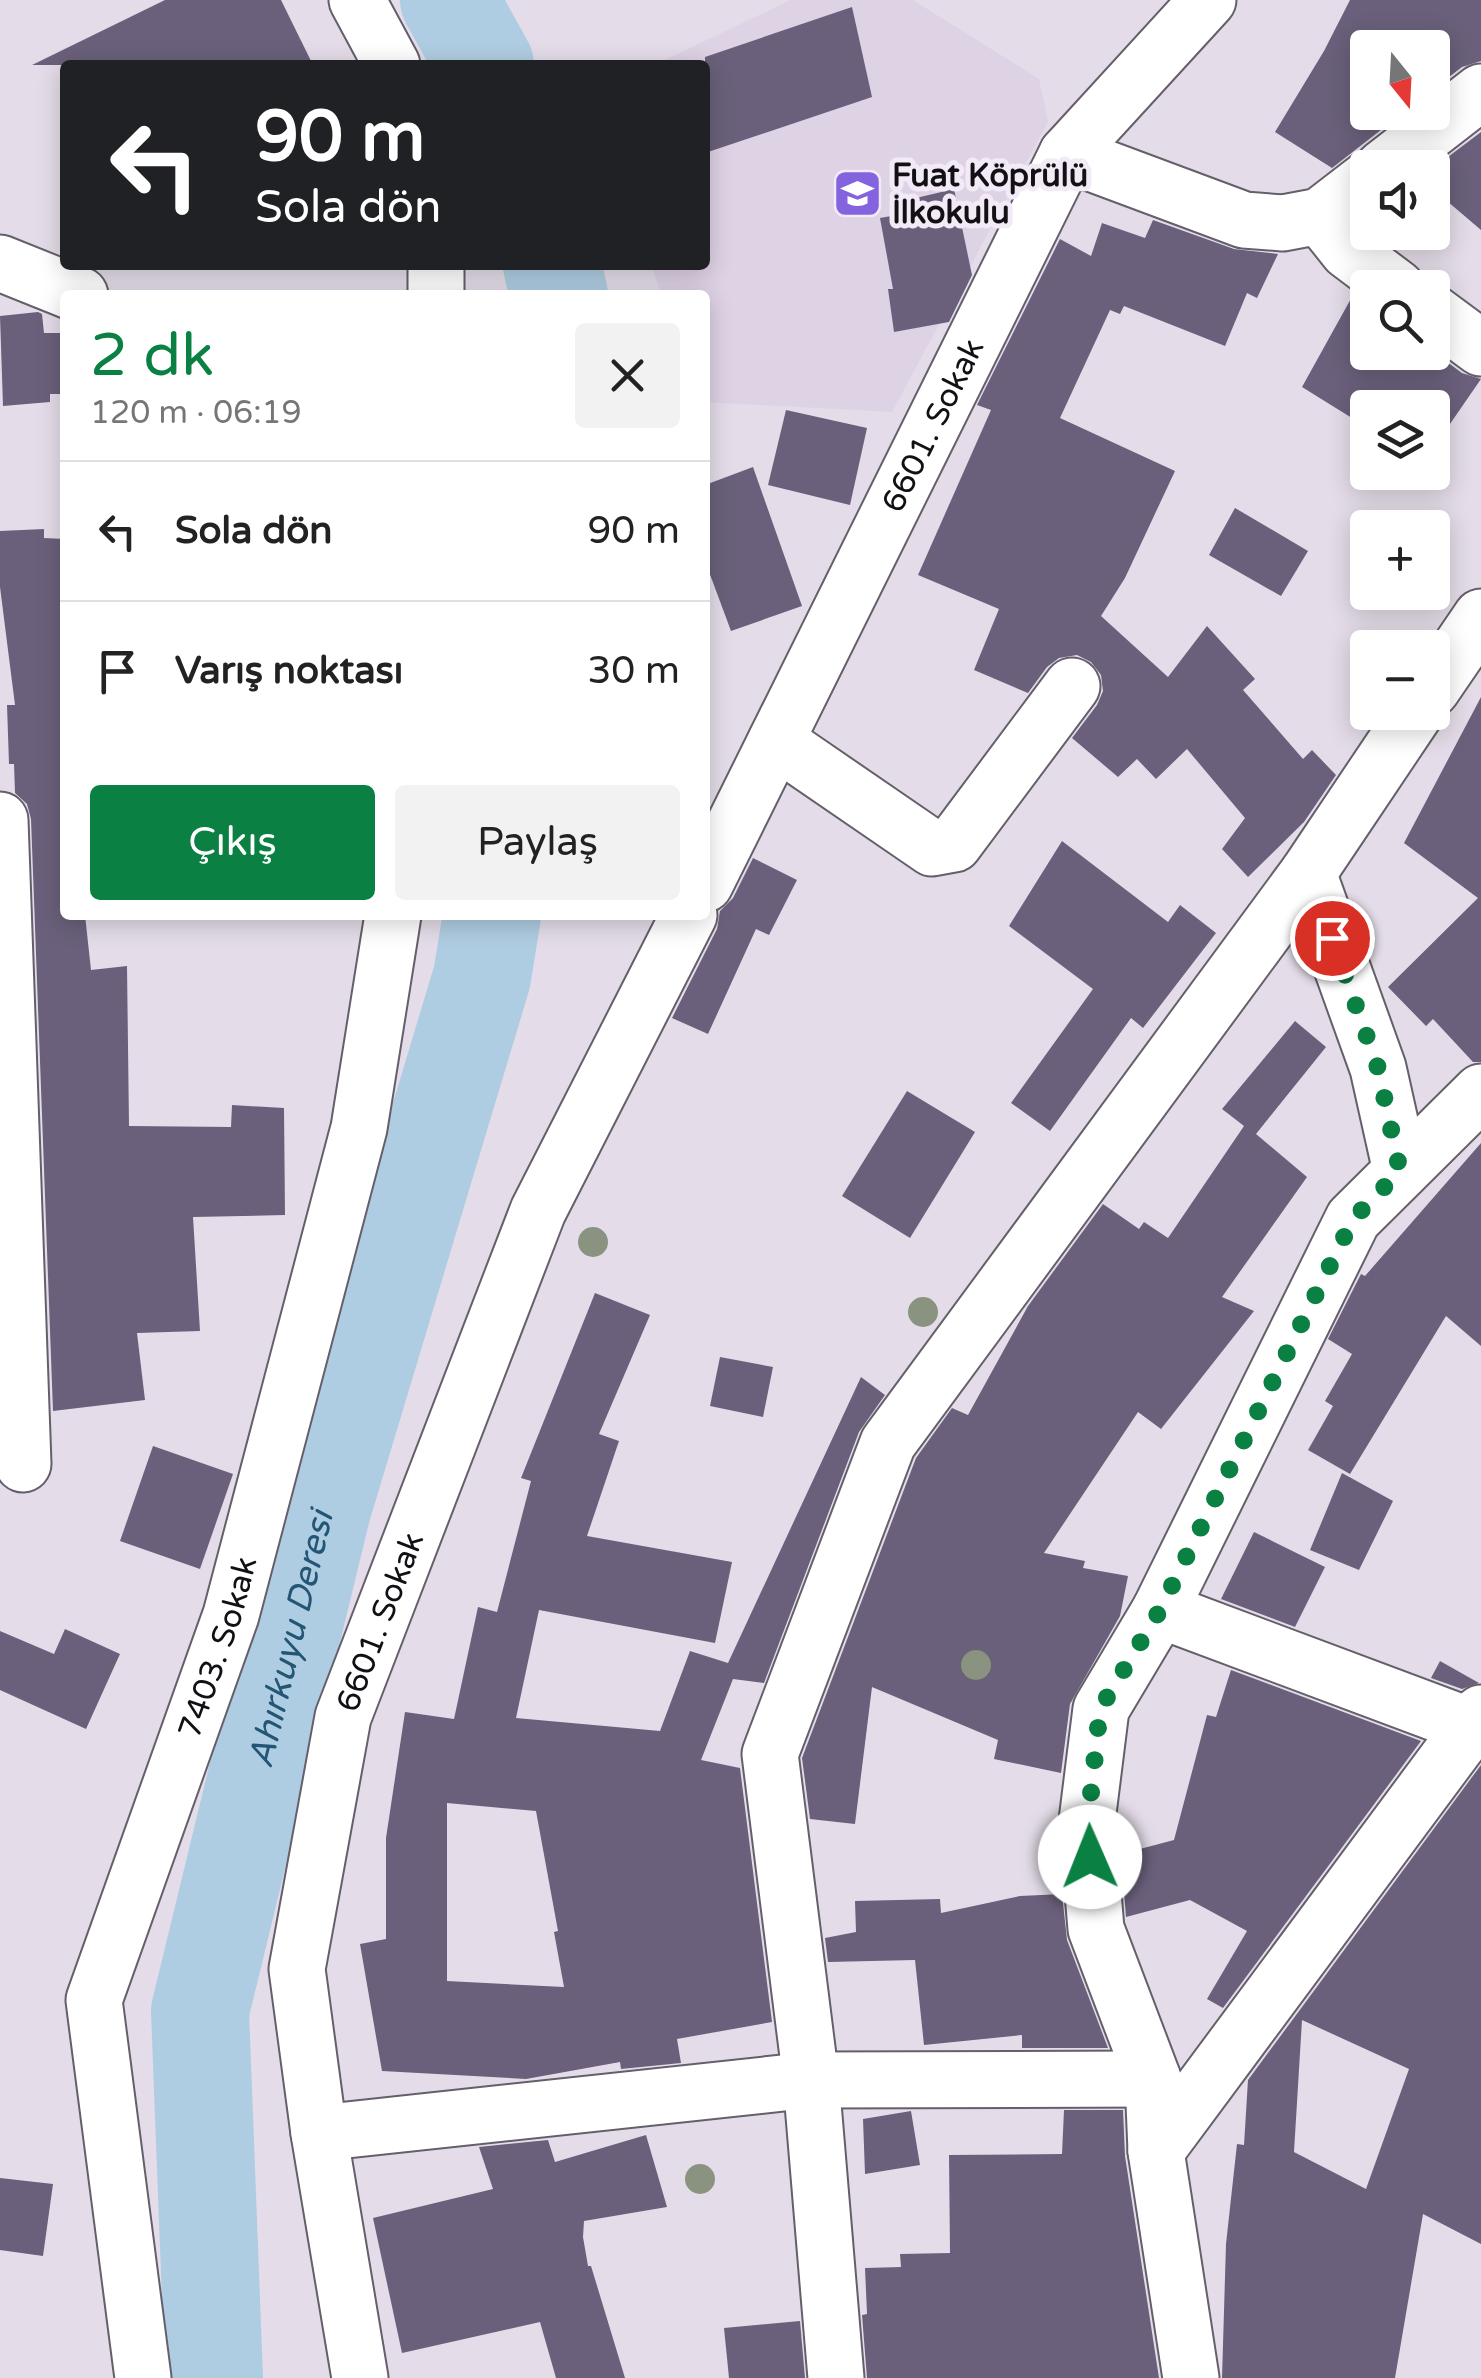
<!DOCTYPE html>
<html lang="tr">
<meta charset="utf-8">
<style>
body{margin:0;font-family:"Varela Round",sans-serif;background:#f2f2f2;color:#222;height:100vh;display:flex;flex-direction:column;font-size:38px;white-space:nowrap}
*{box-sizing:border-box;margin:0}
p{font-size:32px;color:#767676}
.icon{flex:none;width:55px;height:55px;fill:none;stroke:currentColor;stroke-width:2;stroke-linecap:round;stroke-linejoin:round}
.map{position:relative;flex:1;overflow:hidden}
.drawer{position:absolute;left:60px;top:290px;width:650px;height:630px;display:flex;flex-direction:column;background:#fff;border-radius:10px;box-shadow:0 5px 25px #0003}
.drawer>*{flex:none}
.top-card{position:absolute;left:60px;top:60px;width:650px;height:210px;border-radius:10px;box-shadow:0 5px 25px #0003;background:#202124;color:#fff;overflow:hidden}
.needle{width:65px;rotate:162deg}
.buttons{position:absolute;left:1350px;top:30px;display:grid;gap:20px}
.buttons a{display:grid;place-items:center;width:100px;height:100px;border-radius:10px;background:#fff;box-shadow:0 5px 25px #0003;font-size:50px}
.pin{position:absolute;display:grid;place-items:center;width:85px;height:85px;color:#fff;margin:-42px;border:5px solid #fff;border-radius:50%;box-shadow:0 2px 10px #0007}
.me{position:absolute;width:110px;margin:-55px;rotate:359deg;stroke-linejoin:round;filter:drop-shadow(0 0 8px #0008)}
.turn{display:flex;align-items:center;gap:35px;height:210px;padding:0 30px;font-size:45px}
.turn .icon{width:130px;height:130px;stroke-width:2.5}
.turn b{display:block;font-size:70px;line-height:85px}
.round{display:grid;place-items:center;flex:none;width:105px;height:105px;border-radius:10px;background:#f2f2f2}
.summary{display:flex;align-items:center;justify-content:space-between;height:170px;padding:0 30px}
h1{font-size:60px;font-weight:600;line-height:75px;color:#0b8043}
.primary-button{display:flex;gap:20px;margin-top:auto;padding:20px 30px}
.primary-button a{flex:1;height:115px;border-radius:10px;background:#0b8043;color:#fff;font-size:40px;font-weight:600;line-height:115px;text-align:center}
.primary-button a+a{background:#f2f2f2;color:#222}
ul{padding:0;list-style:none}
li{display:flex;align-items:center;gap:30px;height:140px;padding:0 30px;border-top:2px solid #e0e0e0}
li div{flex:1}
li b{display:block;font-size:38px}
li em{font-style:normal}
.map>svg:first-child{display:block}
</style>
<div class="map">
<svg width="1481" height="2378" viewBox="0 0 1481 2378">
<rect width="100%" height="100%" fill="#e4dde9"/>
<!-- built -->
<polygon fill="#ded2e5" points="791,0 913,0 1039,79 1048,122 892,412 705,402 705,295 662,295 651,265 705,265 705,65 654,65"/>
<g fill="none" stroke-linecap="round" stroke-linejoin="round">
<!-- river -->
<g stroke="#afcde2" stroke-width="98">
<polyline points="449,0 485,65"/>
<polyline points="552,265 559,295"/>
<path id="s1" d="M214,2378L200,2011L322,1509L482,977L492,915"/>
</g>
</g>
<!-- building -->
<g fill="#6a607b" fill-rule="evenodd">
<polygon points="165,0 281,0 313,65 32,65"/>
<polygon points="1350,0 1481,0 1481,61 1462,67 1432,90 1432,48 1368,48 1368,112 1404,112 1332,168 1275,132 1324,51"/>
<polygon points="852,7 872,97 705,153 705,57"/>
<polygon points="1481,132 1481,230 1447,201 1432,219 1432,169"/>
<polygon points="954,189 972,275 949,322 894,332 888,289 893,289 880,218 897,215 895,203"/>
<polygon points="1153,220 1234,249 1278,254 1257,298 1247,293 1225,346 1124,306 1120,314 1110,310 1060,418 1175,471 1125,578 1101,616 1168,677 1207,626 1255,679 1243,690 1303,759 1312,750 1336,775 1304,822 1248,877 1222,849 1245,818 1187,749 1156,779 1137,759 1118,777 1072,738 1097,705 1103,691 1101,675 1091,662 1077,655 1059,658 1047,667 1028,693 974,670 999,609 918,575 991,410 977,405 1060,239 1091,256 1102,223 1145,238"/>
<polygon points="1353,295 1368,305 1368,352 1432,351 1462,373 1481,379 1432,450 1432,408 1368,408 1368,428 1302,387"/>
<polygon points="38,312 42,314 44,333 65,333 65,394 50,394 50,402 3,406 0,316"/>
<polygon points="786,410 867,428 850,505 768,485"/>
<polygon points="753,467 802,606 731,631 705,561 705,485"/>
<polygon points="1235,508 1308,551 1281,596 1209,555"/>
<polygon points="44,529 44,538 65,539 65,915 85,915 91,970 127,966 129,1126 231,1127 232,1105 284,1108 285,1215 193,1217 200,1331 137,1333 145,1400 53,1411 31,819 27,804 15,793 14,764 9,764 7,705 15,705 0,587 0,531"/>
<polygon points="1481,697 1481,1062 1473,1062 1433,1019 1426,1026 1388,987 1478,898 1404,843"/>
<polygon points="1062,841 1168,922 1180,905 1216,933 1143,1028 1131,1018 1050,1131 1011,1103 1093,989 1009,926"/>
<polygon points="753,858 797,880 769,935 756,929 708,1034 672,1018 717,929 720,911 733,898"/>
<polygon points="1295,1021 1326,1047 1256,1134 1307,1177 1222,1297 1254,1311 1161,1429 1138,1412 1044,1553 1085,1561 1083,1568 1128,1576 1120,1616 1070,1704 1061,1773 994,1759 998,1740 872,1687 855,1824 810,1819 802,1758 916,1458 952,1408 968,1415 1028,1306 1103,1204 1139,1229 1144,1222 1168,1238 1244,1126 1222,1109"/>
<polygon points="907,1091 975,1132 910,1238 842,1196"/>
<polygon points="1481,1143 1481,1346 1446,1316 1350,1474 1308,1450 1333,1406 1325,1401 1352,1354 1328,1339 1361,1274 1365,1276"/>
<path d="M595,1293L650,1315L599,1434L619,1441L587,1536L732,1562L715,1643L539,1610L516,1718L660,1731L690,1651L728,1663L861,1377L885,1395L859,1432L764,1683L733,1679L701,1760L740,1768L772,2022L677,2039L681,2063L621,2069L620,2062L526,2079L382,2071L360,1944L386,1939V1838L405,1712L454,1719L478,1607L497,1612L531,1481L521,1478ZM447,1803L536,1811L558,1931L554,1932L564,1987L447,1981Z"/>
<polygon points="720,1357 773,1367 763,1417 710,1406"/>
<polygon points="153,1446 233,1474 200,1569 120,1541"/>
<polygon points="1342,1473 1393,1501 1359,1570 1310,1550"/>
<polygon points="1254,1532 1325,1567 1295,1627 1221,1599"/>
<polygon points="65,1629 120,1654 86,1729 0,1690 0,1631 54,1654"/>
<polygon points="1440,1661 1479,1683 1462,1689 1431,1678"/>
<polygon points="1231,1670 1421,1741 1223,2008 1207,1999 1247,1931 1190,1900 1126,1917 1121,1854 1174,1840 1207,1715 1216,1717"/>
<path d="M1481,1765V2244L1423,2214L1395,2378H1222L1226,2244L1237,2144L1244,2145L1248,2080ZM1302,2020L1409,2069L1366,2189L1294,2152Z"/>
<polygon points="1062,1894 1067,1940 1108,2048 1022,2048 1022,2035 924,2045 915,1960 828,1962 825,1938 856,1932 855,1901 940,1899 941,1913 1020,1896"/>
<polygon points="1064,2110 1123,2110 1125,2156 1159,2378 867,2378 862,2315 867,2314 865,2268 901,2267 900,2254 950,2253 949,2155 1062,2154"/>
<polygon points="911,2111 920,2165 865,2174 863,2119"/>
<polygon points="646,2135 667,2207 584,2221 583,2237 588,2266 591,2266 625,2378 556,2378 540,2322 402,2353 373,2218 493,2189 479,2147 548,2140 555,2162"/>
<polygon points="0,2178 53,2184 43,2256 0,2250"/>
<polygon points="800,2321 805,2378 729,2378 724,2328"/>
</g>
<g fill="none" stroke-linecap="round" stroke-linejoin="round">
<defs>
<g id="minor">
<polyline points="357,0 392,65"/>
<polyline points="1067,154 1244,220 1283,223 1320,216 1368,179"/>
<polyline points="1383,168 1481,92"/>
<polyline points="1320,216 1348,251 1397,288"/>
<polyline points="0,263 80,295"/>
<polyline points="436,265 436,295"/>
<polyline points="1432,312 1481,348"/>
<polyline points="1432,689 1481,617"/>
<polyline points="776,741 932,848 954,844 1072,686"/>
<polyline points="0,820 23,1464"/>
<polyline points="1308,873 1378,1068 1401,1171"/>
<path id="s2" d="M705,884L1067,154L1208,0"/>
<polyline points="1160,1610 1481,1730"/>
<polyline points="319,2133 811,2080 1153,2079"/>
<polyline points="1156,2151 1481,1713"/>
<path id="s3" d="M143,2378L94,2000L231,1615L359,1128L393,915"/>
<path id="s4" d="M360,2378L319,2133L297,1969L343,1717L538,1211L689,915"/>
<polyline points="836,2378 811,2080 770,1754 888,1443 1308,873 1416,712"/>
<polyline points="1191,2378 1156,2151 1153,2079 1096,1929 1087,1821 1101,1709 1160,1610 1353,1219 1481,1092"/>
</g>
</defs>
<!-- minor casing -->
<use href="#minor" stroke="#655f6a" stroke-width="59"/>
<!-- minor -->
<use href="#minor" stroke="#fff" stroke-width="55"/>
</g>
<!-- trees -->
<g fill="#8a9380">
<circle cx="593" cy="1242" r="15"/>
<circle cx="923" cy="1312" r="15"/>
<circle cx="976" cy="1665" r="15"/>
<circle cx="700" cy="2179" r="15"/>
</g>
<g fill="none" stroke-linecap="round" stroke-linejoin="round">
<!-- route -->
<polyline stroke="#0b8043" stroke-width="18" stroke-dasharray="0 32.4" points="1090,1857 1088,1821 1100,1709 1160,1610 1353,1219 1400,1171 1378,1068 1332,938"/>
</g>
<!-- icons -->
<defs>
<symbol id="school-square" viewBox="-11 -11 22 22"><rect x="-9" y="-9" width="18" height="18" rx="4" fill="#8463de" stroke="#f2eaf6"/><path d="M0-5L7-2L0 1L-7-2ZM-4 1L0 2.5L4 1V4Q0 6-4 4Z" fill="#fff"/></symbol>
</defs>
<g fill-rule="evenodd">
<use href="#school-square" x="830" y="166" width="55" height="55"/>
</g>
<g text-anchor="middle" stroke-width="10" stroke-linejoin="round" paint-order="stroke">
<!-- poi labels -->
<g font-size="32" font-weight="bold" fill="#121014" stroke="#f2eaf6" text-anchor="start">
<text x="892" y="186">Fuat Köprülü<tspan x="892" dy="37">İlkokulu</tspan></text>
</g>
<!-- street labels -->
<g font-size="32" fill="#121014" stroke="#f2eaf6">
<text dy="11" stroke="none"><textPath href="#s2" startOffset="512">6601. Sokak</textPath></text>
<text dy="11" stroke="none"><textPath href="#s4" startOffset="772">6601. Sokak</textPath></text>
<text dy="11" stroke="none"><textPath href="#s3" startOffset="755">7403. Sokak</textPath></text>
</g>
<!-- water labels -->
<g font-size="35" font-style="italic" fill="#235674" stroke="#f2eaf6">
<text dy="12" stroke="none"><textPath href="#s1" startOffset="750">Ahırkuyu Deresi</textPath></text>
</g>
</g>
</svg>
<div class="buttons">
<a><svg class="needle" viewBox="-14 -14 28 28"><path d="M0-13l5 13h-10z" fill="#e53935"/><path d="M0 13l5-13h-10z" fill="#767676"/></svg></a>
<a><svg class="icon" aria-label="sound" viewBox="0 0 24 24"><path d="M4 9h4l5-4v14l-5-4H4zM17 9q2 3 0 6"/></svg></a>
<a><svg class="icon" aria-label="search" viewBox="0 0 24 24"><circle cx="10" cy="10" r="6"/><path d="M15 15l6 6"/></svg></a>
<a><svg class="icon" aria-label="layers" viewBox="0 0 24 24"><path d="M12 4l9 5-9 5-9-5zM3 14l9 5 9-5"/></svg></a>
<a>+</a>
<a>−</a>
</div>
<div class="pin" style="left:1332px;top:938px;background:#d93025"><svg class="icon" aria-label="arrive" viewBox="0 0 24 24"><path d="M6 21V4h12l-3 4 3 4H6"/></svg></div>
<svg class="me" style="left:1090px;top:1857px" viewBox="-20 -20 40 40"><circle r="19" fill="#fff"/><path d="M0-13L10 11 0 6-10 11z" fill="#0b8043"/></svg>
<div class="top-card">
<div class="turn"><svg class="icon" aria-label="left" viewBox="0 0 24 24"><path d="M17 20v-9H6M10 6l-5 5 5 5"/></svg><div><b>90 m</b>Sola dön</div></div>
</div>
<section class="drawer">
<div class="summary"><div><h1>2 dk</h1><p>120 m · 06:19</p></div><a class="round"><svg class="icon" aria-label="close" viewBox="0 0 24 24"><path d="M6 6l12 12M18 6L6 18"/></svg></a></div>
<ul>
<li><svg class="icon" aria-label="left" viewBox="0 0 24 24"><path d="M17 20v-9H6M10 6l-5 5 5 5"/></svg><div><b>Sola dön</b></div><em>90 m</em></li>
<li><svg class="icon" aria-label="arrive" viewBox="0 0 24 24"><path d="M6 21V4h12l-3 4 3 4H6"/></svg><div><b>Varış noktası</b></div><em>30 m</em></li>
</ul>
<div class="primary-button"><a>Çıkış</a><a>Paylaş</a></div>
</section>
</div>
